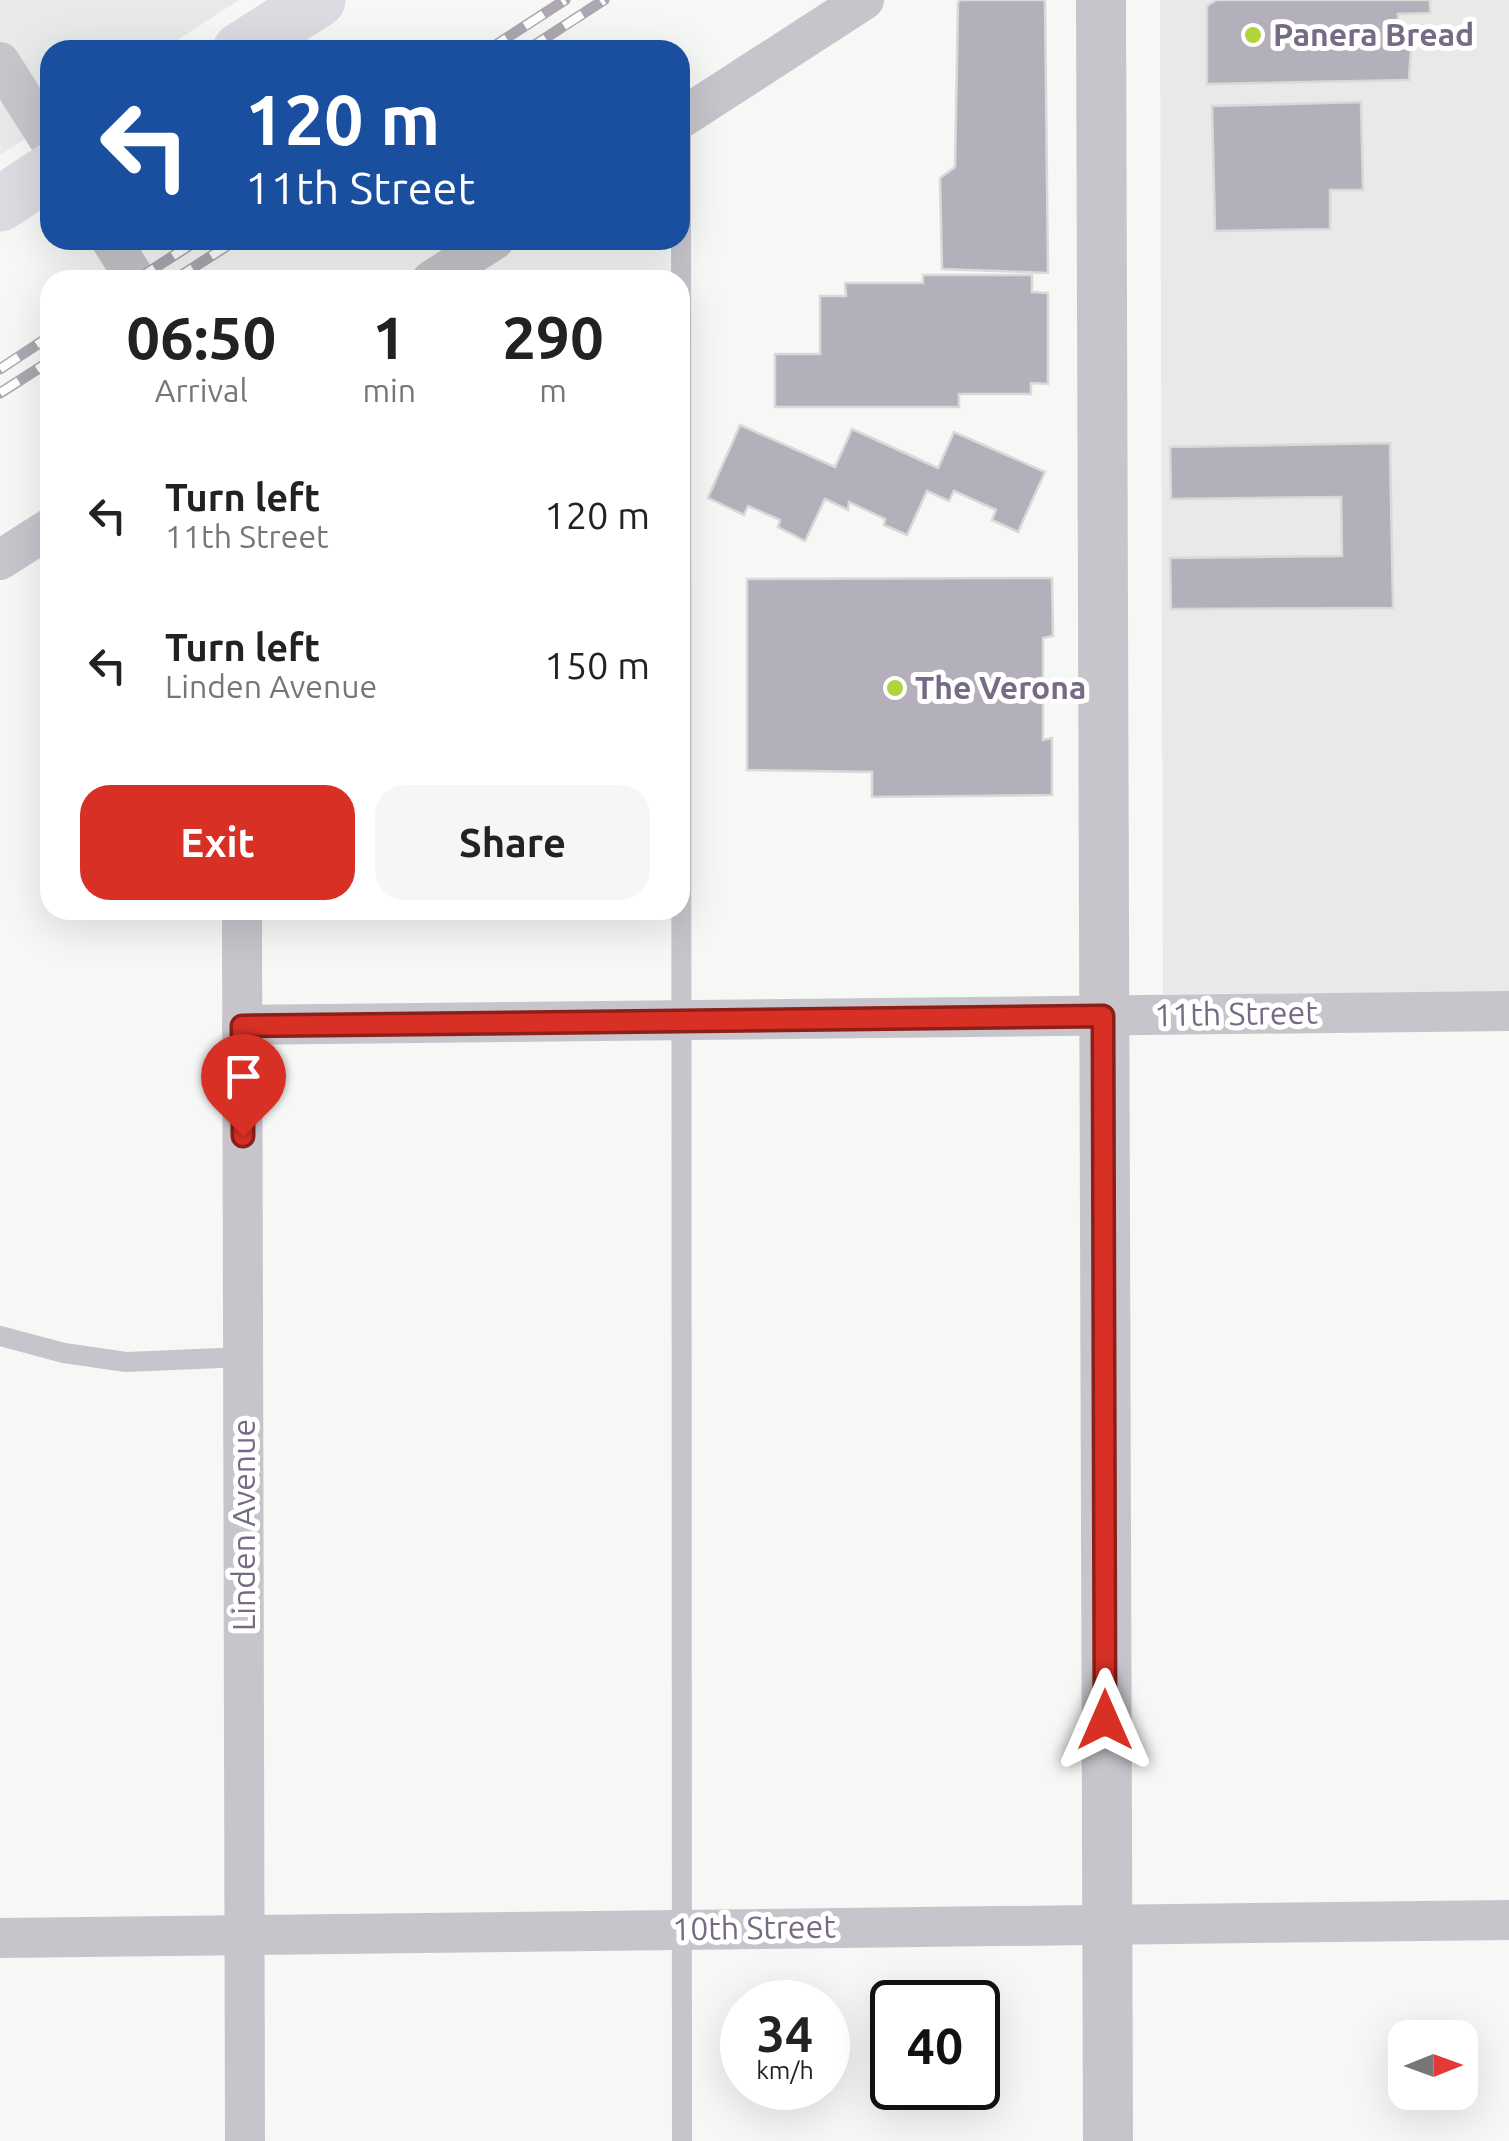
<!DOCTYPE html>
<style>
body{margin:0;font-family:Ubuntu,sans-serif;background:#f6f6f6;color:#222;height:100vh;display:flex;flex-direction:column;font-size:38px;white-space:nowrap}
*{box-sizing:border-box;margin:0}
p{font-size:32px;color:#767676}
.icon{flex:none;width:55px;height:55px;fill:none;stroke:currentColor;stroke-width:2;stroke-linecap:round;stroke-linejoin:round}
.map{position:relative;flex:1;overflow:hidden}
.sheet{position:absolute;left:40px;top:270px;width:650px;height:650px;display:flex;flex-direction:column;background:#fff;border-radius:30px;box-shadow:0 10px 40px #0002}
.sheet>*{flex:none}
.banner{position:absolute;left:40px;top:40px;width:650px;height:210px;border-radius:30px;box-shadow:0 10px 40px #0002;background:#1a4fa0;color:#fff;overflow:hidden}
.needle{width:65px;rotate:89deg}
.controls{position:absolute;left:1388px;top:2020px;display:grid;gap:20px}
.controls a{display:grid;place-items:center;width:90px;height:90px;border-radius:20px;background:#fff;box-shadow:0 10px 40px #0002;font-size:50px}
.speed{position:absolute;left:720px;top:1980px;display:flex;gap:20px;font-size:50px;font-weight:700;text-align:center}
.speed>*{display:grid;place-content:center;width:130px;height:130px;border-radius:50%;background:#fff;box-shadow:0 10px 40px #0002;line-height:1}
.speed small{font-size:25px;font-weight:400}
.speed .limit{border:5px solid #111;border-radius:15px;background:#fff;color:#111}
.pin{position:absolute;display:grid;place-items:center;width:85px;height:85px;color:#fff;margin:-102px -42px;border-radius:50% 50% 50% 0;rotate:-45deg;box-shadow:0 0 10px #0007}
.pin .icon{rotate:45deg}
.me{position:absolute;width:110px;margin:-55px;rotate:0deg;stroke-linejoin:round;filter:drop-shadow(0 0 8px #0008)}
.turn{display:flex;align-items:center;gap:35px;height:210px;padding:0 40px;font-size:45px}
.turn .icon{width:130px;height:130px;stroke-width:2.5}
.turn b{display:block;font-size:70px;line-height:85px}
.eta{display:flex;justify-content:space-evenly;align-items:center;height:170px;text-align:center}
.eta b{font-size:60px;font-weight:600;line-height:70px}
.action{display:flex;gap:20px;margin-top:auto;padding:20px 40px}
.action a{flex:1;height:115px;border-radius:30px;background:#d93025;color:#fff;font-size:40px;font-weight:600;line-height:115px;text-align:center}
.action a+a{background:#f6f6f6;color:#222}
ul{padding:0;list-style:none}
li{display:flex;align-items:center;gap:30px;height:150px;padding:0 40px}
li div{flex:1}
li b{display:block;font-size:38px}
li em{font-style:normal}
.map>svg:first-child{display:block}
</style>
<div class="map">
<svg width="1509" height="2141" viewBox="0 0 1509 2141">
<rect width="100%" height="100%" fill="#f6f8f6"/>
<!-- built -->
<g fill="#e8e9e9">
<polygon points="0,0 239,0 162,50 50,50 50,123 0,155"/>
<polygon points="1160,0 1509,0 1509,992 1163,994"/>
</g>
<!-- building -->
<g fill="#b4b0bb" stroke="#d8dad8" stroke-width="2.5">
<polygon points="961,0 1045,0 1048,273 942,269 940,178 955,167 958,2"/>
<polygon points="1216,0 1430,0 1430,13 1398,14 1398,47 1411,46 1409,80 1207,84 1207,6"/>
<polygon points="1361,102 1363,190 1330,190 1330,229 1215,231 1212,106"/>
<polygon points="923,275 1032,275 1032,292 1048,293 1048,384 1031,383 1031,394 959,394 959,407 775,407 775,354 820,354 820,296 846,296 845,283 923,283"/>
<polygon points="740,425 835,467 852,429 938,468 954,432 1045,472 1018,532 992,520 996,510 954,491 949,501 927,491 907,535 884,525 885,519 849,502 848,510 825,499 805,541 778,527 780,520 748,506 744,515 708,498"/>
<polygon points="1390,443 1393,608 1171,609 1170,558 1342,556 1341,497 1171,499 1170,447"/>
<polygon points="1052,578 1053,636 1043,638 1043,740 1052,738 1052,795 872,797 872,772 747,770 747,579"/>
</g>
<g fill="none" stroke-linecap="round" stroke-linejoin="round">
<!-- service -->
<g stroke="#c7c4cb" stroke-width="20">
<polyline points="681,119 682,2141"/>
<polyline points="0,1336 64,1353 126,1362 244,1357"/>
</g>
<!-- minor -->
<g stroke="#c7c4cb" stroke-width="40">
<polyline points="0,62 50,141"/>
<polyline points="680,119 864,0"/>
<polyline points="111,240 136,280"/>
<polyline points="432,280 494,240"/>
<polyline points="0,560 50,528"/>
<polyline points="242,910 245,2141"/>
<polyline points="242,1025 1509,1011"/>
<polyline points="0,1938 1509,1920"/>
</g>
<!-- tertiary -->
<polyline stroke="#c7c4cb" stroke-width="50" points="1101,0 1108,2141"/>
<!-- secondary -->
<g stroke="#dddae1" stroke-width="55">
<polyline points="240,50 318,0"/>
<polyline points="0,204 50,171"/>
</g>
<defs>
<g id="rail">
<polyline points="488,50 565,0"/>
<polyline points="527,50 604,0"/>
<polyline points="136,280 198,240"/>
<polyline points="174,280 236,240"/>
<polyline points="0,369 50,336"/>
<polyline points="0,393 50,361"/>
</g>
</defs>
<!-- rail casing -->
<use href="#rail" stroke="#aca7b1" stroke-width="11"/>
<!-- rail -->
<use href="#rail" stroke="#fff" stroke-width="8" stroke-dasharray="22" stroke-linecap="butt"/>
</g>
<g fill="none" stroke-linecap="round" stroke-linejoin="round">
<defs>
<polyline id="route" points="243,1136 242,1026 1103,1016 1105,1720"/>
</defs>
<!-- route casing -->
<use href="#route" stroke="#8d1f18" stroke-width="25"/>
<!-- route -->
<use href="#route" stroke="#d93025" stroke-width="18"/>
</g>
<!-- markers -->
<g fill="#b0d43b" stroke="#fff" stroke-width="4">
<circle cx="1253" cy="35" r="10"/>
<circle cx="895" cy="688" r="10"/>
</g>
<g text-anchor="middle" stroke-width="10" stroke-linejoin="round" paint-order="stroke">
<!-- poi labels -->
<g font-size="32" font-weight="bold" fill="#766a84" stroke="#fff" text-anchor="start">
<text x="1273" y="46">Panera Bread</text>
<text x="915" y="699">The Verona</text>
</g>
<!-- street labels -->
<g font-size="32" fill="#766a84" stroke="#fff">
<text transform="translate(1236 1014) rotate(-1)" y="11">11th Street</text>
<text transform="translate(244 1525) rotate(-90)" y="11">Linden Avenue</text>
<text transform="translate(754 1928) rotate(-1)" y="11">10th Street</text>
</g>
</g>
</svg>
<div class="controls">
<a><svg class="needle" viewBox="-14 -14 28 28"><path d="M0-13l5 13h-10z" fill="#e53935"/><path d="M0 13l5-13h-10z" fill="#767676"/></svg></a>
</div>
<div class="speed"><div>34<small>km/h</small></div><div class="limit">40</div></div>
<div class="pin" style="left:243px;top:1136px;background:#d93025"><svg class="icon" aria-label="arrive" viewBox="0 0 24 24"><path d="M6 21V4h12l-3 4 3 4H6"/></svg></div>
<svg class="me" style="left:1105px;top:1720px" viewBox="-20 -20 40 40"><path d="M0-17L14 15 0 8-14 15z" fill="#d93025" stroke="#fff" stroke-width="4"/></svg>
<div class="banner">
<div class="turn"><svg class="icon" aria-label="left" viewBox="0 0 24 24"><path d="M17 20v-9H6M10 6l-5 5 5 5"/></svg><div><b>120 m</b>11th Street</div></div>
</div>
<section class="sheet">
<div class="eta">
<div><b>06:50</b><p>Arrival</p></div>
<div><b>1</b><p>min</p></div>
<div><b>290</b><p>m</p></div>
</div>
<ul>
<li><svg class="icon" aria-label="left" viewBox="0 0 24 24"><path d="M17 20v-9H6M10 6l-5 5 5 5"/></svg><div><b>Turn left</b><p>11th Street</p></div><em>120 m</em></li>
<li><svg class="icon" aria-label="left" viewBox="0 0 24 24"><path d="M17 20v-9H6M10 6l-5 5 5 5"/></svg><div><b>Turn left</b><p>Linden Avenue</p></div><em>150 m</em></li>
</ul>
<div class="action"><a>Exit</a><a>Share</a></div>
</section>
</div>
